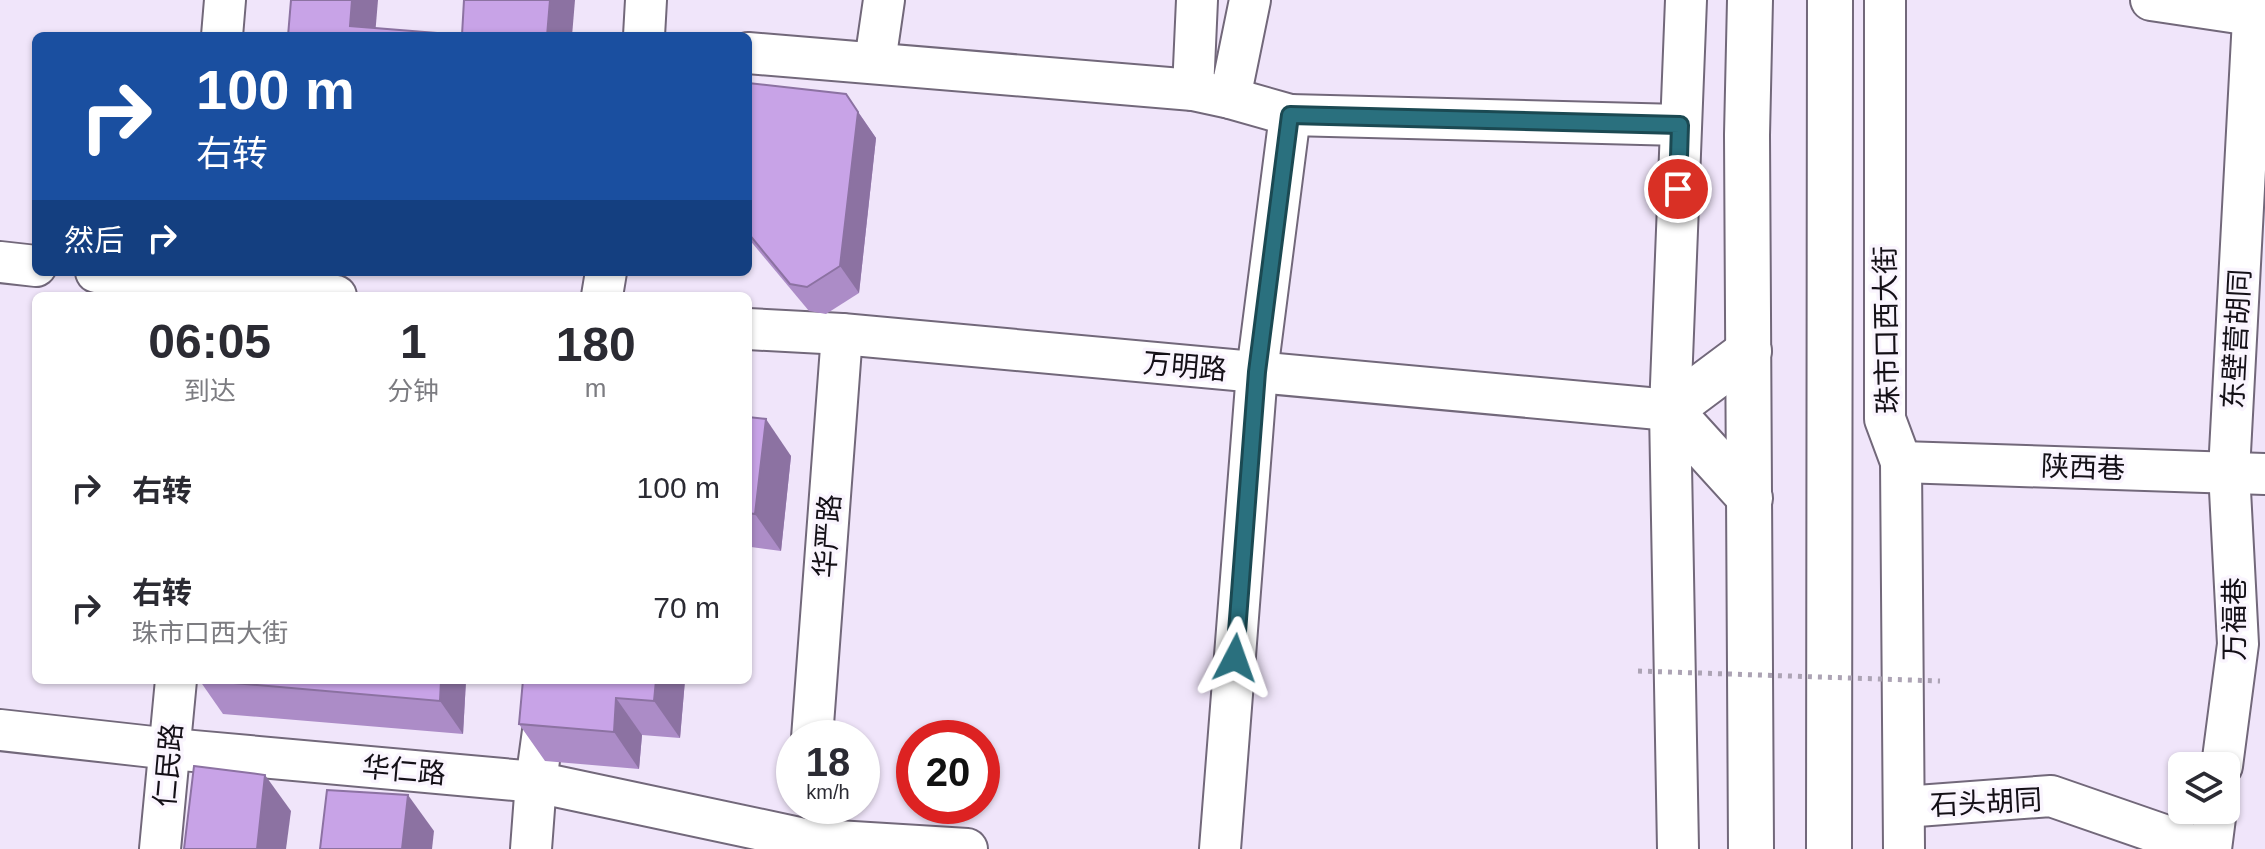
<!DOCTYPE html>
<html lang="zh">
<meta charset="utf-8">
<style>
body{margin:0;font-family:Arial,"Noto Sans SC",sans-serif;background:#f7f7f7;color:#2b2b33;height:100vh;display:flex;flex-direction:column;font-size:30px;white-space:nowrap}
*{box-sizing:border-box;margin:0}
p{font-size:26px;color:#7c7c81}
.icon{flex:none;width:44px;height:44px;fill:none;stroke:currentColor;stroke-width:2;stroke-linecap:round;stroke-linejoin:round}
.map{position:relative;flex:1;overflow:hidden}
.drawer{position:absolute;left:32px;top:292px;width:720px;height:392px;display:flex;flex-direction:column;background:#fff;border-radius:12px;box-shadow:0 2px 6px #0004}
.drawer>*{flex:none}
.guide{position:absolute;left:32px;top:32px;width:720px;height:244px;border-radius:12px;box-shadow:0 2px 6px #0004;background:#1a4fa0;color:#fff;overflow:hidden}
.fabs{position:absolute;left:2168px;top:752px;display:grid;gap:16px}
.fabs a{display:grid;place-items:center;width:72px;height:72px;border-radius:12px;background:#fff;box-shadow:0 2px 6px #0004;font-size:40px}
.speed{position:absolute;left:776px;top:720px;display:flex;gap:16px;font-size:40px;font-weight:700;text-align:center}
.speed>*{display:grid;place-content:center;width:104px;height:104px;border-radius:50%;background:#fff;box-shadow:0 2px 6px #0004;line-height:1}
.speed small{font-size:20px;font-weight:400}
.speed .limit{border:12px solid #d22;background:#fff;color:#111}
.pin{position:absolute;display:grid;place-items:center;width:68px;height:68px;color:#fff;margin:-34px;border:4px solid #fff;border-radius:50%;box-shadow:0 2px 8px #0007}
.me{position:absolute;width:88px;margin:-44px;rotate:4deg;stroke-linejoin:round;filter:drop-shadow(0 0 6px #0008)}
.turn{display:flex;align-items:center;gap:28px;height:168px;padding:0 32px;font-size:36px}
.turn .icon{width:104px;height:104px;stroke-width:2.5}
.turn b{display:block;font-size:56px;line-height:68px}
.then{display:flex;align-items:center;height:76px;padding:0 32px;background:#0003;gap:16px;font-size:30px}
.eta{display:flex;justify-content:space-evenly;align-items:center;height:136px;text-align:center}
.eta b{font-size:48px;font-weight:600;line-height:56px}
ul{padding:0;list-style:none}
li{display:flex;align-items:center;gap:24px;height:120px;padding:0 32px}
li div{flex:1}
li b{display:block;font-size:30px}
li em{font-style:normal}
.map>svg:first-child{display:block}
</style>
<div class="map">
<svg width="2265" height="849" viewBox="0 0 2265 849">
<rect width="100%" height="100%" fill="#f0e5fa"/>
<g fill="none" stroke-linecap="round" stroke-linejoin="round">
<defs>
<g id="minor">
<polyline points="1885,0 1885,419 1901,462 1904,849"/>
<polyline points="2151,0 2265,17"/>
<polyline points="222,36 225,0"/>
<polyline points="644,36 646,0"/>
<polyline points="748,53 1193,90 1230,98 1290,115 1257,372 1220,849"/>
<polyline points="875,62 884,0"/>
<polyline points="1193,90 1197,0"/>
<polyline points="1230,98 1250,0"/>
<polyline points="1290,115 1680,125"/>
<polyline points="0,262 36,266"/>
<polyline points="96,272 336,296"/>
<polyline points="602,296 606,272"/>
<polyline points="748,329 842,334 1670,410"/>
<polyline points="1901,462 2265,474"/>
<polyline points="0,730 171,749 536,782 804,839 967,849"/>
<polyline points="812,738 842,334"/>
<polyline points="2222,766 2238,644 2229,471 2254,0"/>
<polyline points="1904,807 2051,796 2204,849"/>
<polyline points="160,849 176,680"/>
<polyline points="531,849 536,782 550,680"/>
<polyline points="1678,849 1670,410 1686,0"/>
<polyline points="2211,849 2216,810"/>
</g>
<g id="major">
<polyline points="1750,0 1747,135 1751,849"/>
<polyline points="1749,351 1670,410 1750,498"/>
<polyline points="1829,849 1830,0"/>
</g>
</defs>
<!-- minor casing -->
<use href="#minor" stroke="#72687a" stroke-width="44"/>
<!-- major casing -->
<use href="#major" stroke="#72687a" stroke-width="48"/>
<!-- minor -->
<use href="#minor" stroke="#fff" stroke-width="40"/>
<!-- major -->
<use href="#major" stroke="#fff" stroke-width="44"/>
<!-- path-bridge -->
<polyline stroke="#aca3b4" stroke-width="5" stroke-dasharray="4 6" stroke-linecap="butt" points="1638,671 1940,681"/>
</g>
<!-- wall -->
<g fill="#ac8cc7">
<polygon points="748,83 846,94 876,138 859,293 826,314 809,311 748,238"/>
<polygon points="748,417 791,456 781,551 751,547 748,569"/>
<polygon points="466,680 463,734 223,714 200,681"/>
<polygon points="523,680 685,680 680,738 642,735 639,769 545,761 519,724"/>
</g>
<!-- shaded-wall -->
<g fill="#8c72a2">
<polygon points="352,0 378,0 375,36 350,26"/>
<polygon points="550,0 575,0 572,36 547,36"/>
<polygon points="858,112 876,138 859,293 840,266"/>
<polygon points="766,419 791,456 781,551 755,514"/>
<polygon points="748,543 751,547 748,569"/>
<polygon points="441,680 466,680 463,734 440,701"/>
<polygon points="656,680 685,680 680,738 654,701"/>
<polygon points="616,698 642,735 639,769 614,732"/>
<polygon points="265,775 291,811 286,849 257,849"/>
<polygon points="408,795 434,831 432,849 402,849"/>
</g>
<!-- building -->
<g fill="#c8a3e7" stroke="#8c72a2" stroke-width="2">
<polygon points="291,0 352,0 350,26 462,35 464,0 550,0 547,36 288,36"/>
<polygon points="748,83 846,94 858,112 840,266 807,287 790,284 748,233"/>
<polygon points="748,417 766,419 755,514 748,513"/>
<polygon points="200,680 441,680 440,701"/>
<polygon points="523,680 656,680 654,701 616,698 614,732 519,724"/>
<polygon points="194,766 265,775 257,849 184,849"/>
<polygon points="327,790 408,795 402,849 320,849"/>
</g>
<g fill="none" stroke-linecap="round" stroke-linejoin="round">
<defs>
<polyline id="route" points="1235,658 1257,372 1290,115 1680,125 1678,189"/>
</defs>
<!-- route casing -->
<use href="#route" stroke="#1b4952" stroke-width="20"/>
<!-- route -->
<use href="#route" stroke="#2a707e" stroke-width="14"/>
</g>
<g text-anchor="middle" stroke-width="7" stroke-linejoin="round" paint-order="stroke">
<!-- street labels -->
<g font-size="28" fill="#141017" stroke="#faf5fe">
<text transform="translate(1886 330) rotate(-91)" y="10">珠市口西大街</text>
<text transform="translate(2236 339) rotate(-87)" y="10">东壁营胡同</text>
<text transform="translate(1185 366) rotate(5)" y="10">万明路</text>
<text transform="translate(2083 467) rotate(2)" y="10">陕西巷</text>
<text transform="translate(827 536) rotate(-86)" y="10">华严路</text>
<text transform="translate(2234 619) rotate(-90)" y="10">万福巷</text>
<text transform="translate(168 765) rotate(-85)" y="10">仁民路</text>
<text transform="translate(404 770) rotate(5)" y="10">华仁路</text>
<text transform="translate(1986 802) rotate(-3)" y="10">石头胡同</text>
</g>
</g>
</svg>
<div class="fabs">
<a><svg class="icon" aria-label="layers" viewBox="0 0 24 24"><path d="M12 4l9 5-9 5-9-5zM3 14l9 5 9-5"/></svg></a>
</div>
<div class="speed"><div>18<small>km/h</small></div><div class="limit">20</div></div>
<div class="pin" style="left:1678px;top:189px;background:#d93025"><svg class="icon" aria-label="arrive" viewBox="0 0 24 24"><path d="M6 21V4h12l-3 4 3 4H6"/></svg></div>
<svg class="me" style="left:1235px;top:658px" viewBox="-20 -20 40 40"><path d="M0-17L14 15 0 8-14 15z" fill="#2a707e" stroke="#fff" stroke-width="4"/></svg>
<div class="guide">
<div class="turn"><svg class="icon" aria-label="right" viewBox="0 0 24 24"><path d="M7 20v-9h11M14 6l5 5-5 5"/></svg><div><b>100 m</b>右转</div></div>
<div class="then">然后<svg class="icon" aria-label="right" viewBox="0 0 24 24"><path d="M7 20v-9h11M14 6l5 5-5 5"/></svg></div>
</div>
<section class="drawer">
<div class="eta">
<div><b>06:05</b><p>到达</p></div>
<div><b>1</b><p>分钟</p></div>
<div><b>180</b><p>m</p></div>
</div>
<ul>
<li><svg class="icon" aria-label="right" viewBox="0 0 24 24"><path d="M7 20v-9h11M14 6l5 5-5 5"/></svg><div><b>右转</b></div><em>100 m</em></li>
<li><svg class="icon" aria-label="right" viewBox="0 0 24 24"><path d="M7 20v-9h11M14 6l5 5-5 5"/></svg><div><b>右转</b><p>珠市口西大街</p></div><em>70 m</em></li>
</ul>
</section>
</div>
